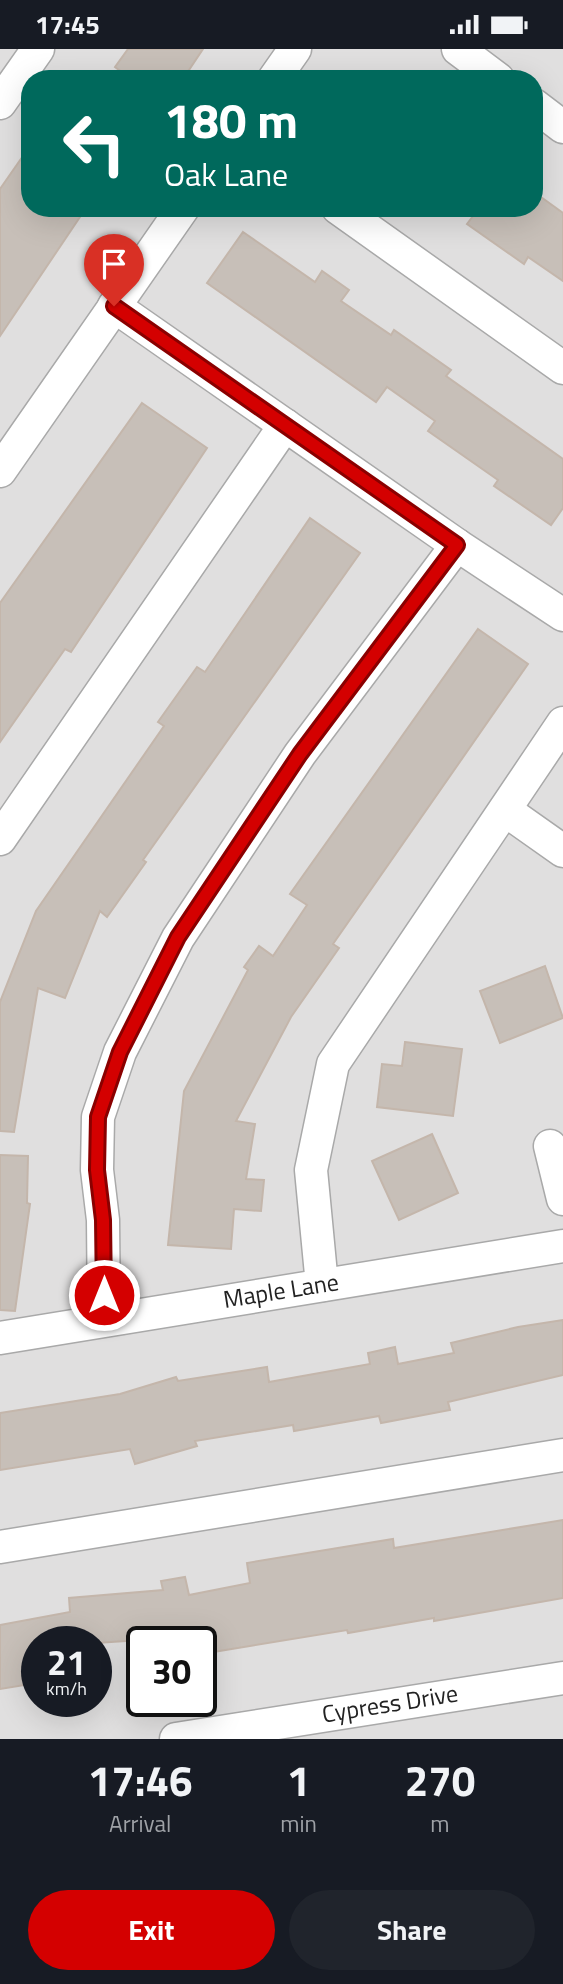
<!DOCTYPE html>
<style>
body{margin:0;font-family:"Titillium Web",sans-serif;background:#20242c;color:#f1f3f6;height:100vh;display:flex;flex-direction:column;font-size:26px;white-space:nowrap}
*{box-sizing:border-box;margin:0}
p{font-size:23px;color:#9ea1a6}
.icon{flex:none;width:38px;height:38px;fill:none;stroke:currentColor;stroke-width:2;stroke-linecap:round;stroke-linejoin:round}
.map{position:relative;height:1690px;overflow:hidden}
.details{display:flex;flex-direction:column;background:#171b24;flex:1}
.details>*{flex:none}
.banner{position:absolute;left:21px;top:21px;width:522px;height:147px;border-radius:28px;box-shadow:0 7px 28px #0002;background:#00695c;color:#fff;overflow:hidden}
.speed{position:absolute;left:21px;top:1577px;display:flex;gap:14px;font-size:35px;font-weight:700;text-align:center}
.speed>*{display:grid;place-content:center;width:91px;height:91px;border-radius:50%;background:#171b24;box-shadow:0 7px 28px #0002;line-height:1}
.speed small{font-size:18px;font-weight:400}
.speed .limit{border:4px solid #111;border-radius:10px;background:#fff;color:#111}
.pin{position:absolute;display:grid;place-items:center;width:60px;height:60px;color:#fff;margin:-72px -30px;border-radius:50% 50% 50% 0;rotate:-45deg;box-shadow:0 0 7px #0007}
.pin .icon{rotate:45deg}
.me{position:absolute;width:77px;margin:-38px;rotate:0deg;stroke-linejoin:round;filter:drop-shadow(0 0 5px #0008)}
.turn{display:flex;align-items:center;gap:24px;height:147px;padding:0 28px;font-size:32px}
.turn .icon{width:91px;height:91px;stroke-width:2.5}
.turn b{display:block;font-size:49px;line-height:60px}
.eta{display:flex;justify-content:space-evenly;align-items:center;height:119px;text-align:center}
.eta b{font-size:42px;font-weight:700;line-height:49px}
.button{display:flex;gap:14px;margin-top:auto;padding:14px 28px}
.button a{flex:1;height:80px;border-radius:42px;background:#d40000;color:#fff;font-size:28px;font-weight:700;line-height:80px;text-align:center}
.button a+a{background:#20242c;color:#f1f3f6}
.status{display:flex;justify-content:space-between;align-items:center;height:49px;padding:0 35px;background:#171b24;direction:ltr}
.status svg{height:19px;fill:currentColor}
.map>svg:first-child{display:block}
</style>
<div class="status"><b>17:45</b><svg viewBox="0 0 49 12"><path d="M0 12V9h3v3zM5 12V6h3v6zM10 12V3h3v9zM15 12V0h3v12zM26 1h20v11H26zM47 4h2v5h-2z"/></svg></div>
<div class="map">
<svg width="563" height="1690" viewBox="0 0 563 1690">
<rect width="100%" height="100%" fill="#f2efe9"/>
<!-- residential -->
<path fill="#e0dfdf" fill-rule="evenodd" d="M0,0H563V1690H0ZM30,30H534V159H30ZM37,1592H96V1652H37ZM142,1592H201V1652H142Z"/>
<!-- building -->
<g fill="#c7bfb8" stroke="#c4b6ab" stroke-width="2">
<polygon points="128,0 203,0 183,30 131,30 115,18"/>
<polygon points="30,97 30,159 86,159 0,287 0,140"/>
<polygon points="534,143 563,164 563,232 528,208 524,215 467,175 479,159 534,159"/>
<polygon points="243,183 315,233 322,222 349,241 341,252 391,286 394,281 451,321 446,327 563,410 563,459 551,476 494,437 498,431 428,382 435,372 387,338 376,353 207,234"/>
<polygon points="142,354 207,399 71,603 65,600 0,693 0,554"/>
<polygon points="310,469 360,504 143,811 146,813 107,868 100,862 65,949 38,939 14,1083 0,1082 0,953 36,862 164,677 158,673 197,618 205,623"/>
<polygon points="478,580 528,615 333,895 339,899 291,968 236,1072 255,1075 246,1130 264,1131 261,1162 234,1160 231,1200 168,1196 184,1042 248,921 244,918 259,897 273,907 307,856 290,845"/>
<polygon points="545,917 563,969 500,994 480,942"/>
<polygon points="405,993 462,1000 453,1067 377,1058 382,1015 402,1017"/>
<polygon points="432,1085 458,1144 399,1171 372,1112"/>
<polygon points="0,1106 28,1107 27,1154 30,1155 15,1262 0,1261"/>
<polygon points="563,1271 563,1326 448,1353 450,1361 381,1374 379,1367 294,1382 293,1376 195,1392 197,1397 135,1415 130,1400 0,1421 0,1364 120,1345 176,1328 178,1332 267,1318 269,1333 370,1315 368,1304 395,1298 398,1315 454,1304 451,1294 518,1278"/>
<polygon points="563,1471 563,1549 434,1572 434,1569 348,1584 347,1581 201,1605 201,1592 172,1592 171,1589 96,1594 37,1592 37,1634 0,1640 0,1576 70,1563 69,1549 163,1541 161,1532 185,1528 189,1546 250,1534 247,1514 393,1490 394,1499"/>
</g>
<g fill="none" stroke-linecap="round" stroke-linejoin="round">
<defs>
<g id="minor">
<polyline points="458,0 498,30"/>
<polyline points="274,30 295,0"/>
<polyline points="0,54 38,0"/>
<polyline points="534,56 563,78"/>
<polyline points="338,159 563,319"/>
<polyline points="114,257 457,496 563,566"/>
<polyline points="0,422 183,159"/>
<polyline points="505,761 563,802"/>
<polyline points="0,790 285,376"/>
<polyline points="550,1097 563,1150"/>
<polyline points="322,1236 311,1121 333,1015 563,674"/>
<polyline points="104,1271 103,1171 97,1121 98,1068 120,1003 178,889 300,705 457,496"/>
<polyline points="0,1289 563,1197"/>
<polyline points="0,1498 563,1406"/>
<polyline points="176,1690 563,1629"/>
</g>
</defs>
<!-- minor casing -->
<use href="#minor" stroke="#a9a9a9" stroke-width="35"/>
<!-- minor -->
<use href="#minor" stroke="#fff" stroke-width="32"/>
</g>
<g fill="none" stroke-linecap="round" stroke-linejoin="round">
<defs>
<polyline id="route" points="104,1246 103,1171 97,1121 98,1068 120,1003 178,888 300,705 457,496 114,257"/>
</defs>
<!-- route casing -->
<use href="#route" stroke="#8a0000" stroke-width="18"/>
<!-- route -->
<use href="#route" stroke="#d40000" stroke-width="12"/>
</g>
<g text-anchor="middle" stroke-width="6" stroke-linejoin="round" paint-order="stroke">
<!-- street labels -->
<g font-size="24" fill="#222" stroke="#fff">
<text transform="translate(281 1242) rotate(-9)" y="8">Maple Lane</text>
<text transform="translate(390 1655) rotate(-9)" y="8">Cypress Drive</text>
</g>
</g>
</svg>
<div class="speed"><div>21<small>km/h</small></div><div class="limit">30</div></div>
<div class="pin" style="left:114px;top:257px;background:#d93025"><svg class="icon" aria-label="arrive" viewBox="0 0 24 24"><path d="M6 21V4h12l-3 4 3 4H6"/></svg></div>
<svg class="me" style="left:104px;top:1246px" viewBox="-20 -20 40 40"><circle r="17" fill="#d40000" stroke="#fff" stroke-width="3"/><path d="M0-11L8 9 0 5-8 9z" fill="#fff"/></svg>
<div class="banner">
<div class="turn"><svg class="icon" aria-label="left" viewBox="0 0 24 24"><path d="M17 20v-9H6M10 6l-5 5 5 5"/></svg><div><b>180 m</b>Oak Lane</div></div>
</div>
</div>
<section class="details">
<div class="eta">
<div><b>17:46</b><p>Arrival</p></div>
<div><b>1</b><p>min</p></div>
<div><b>270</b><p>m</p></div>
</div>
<div class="button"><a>Exit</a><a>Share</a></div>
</section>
